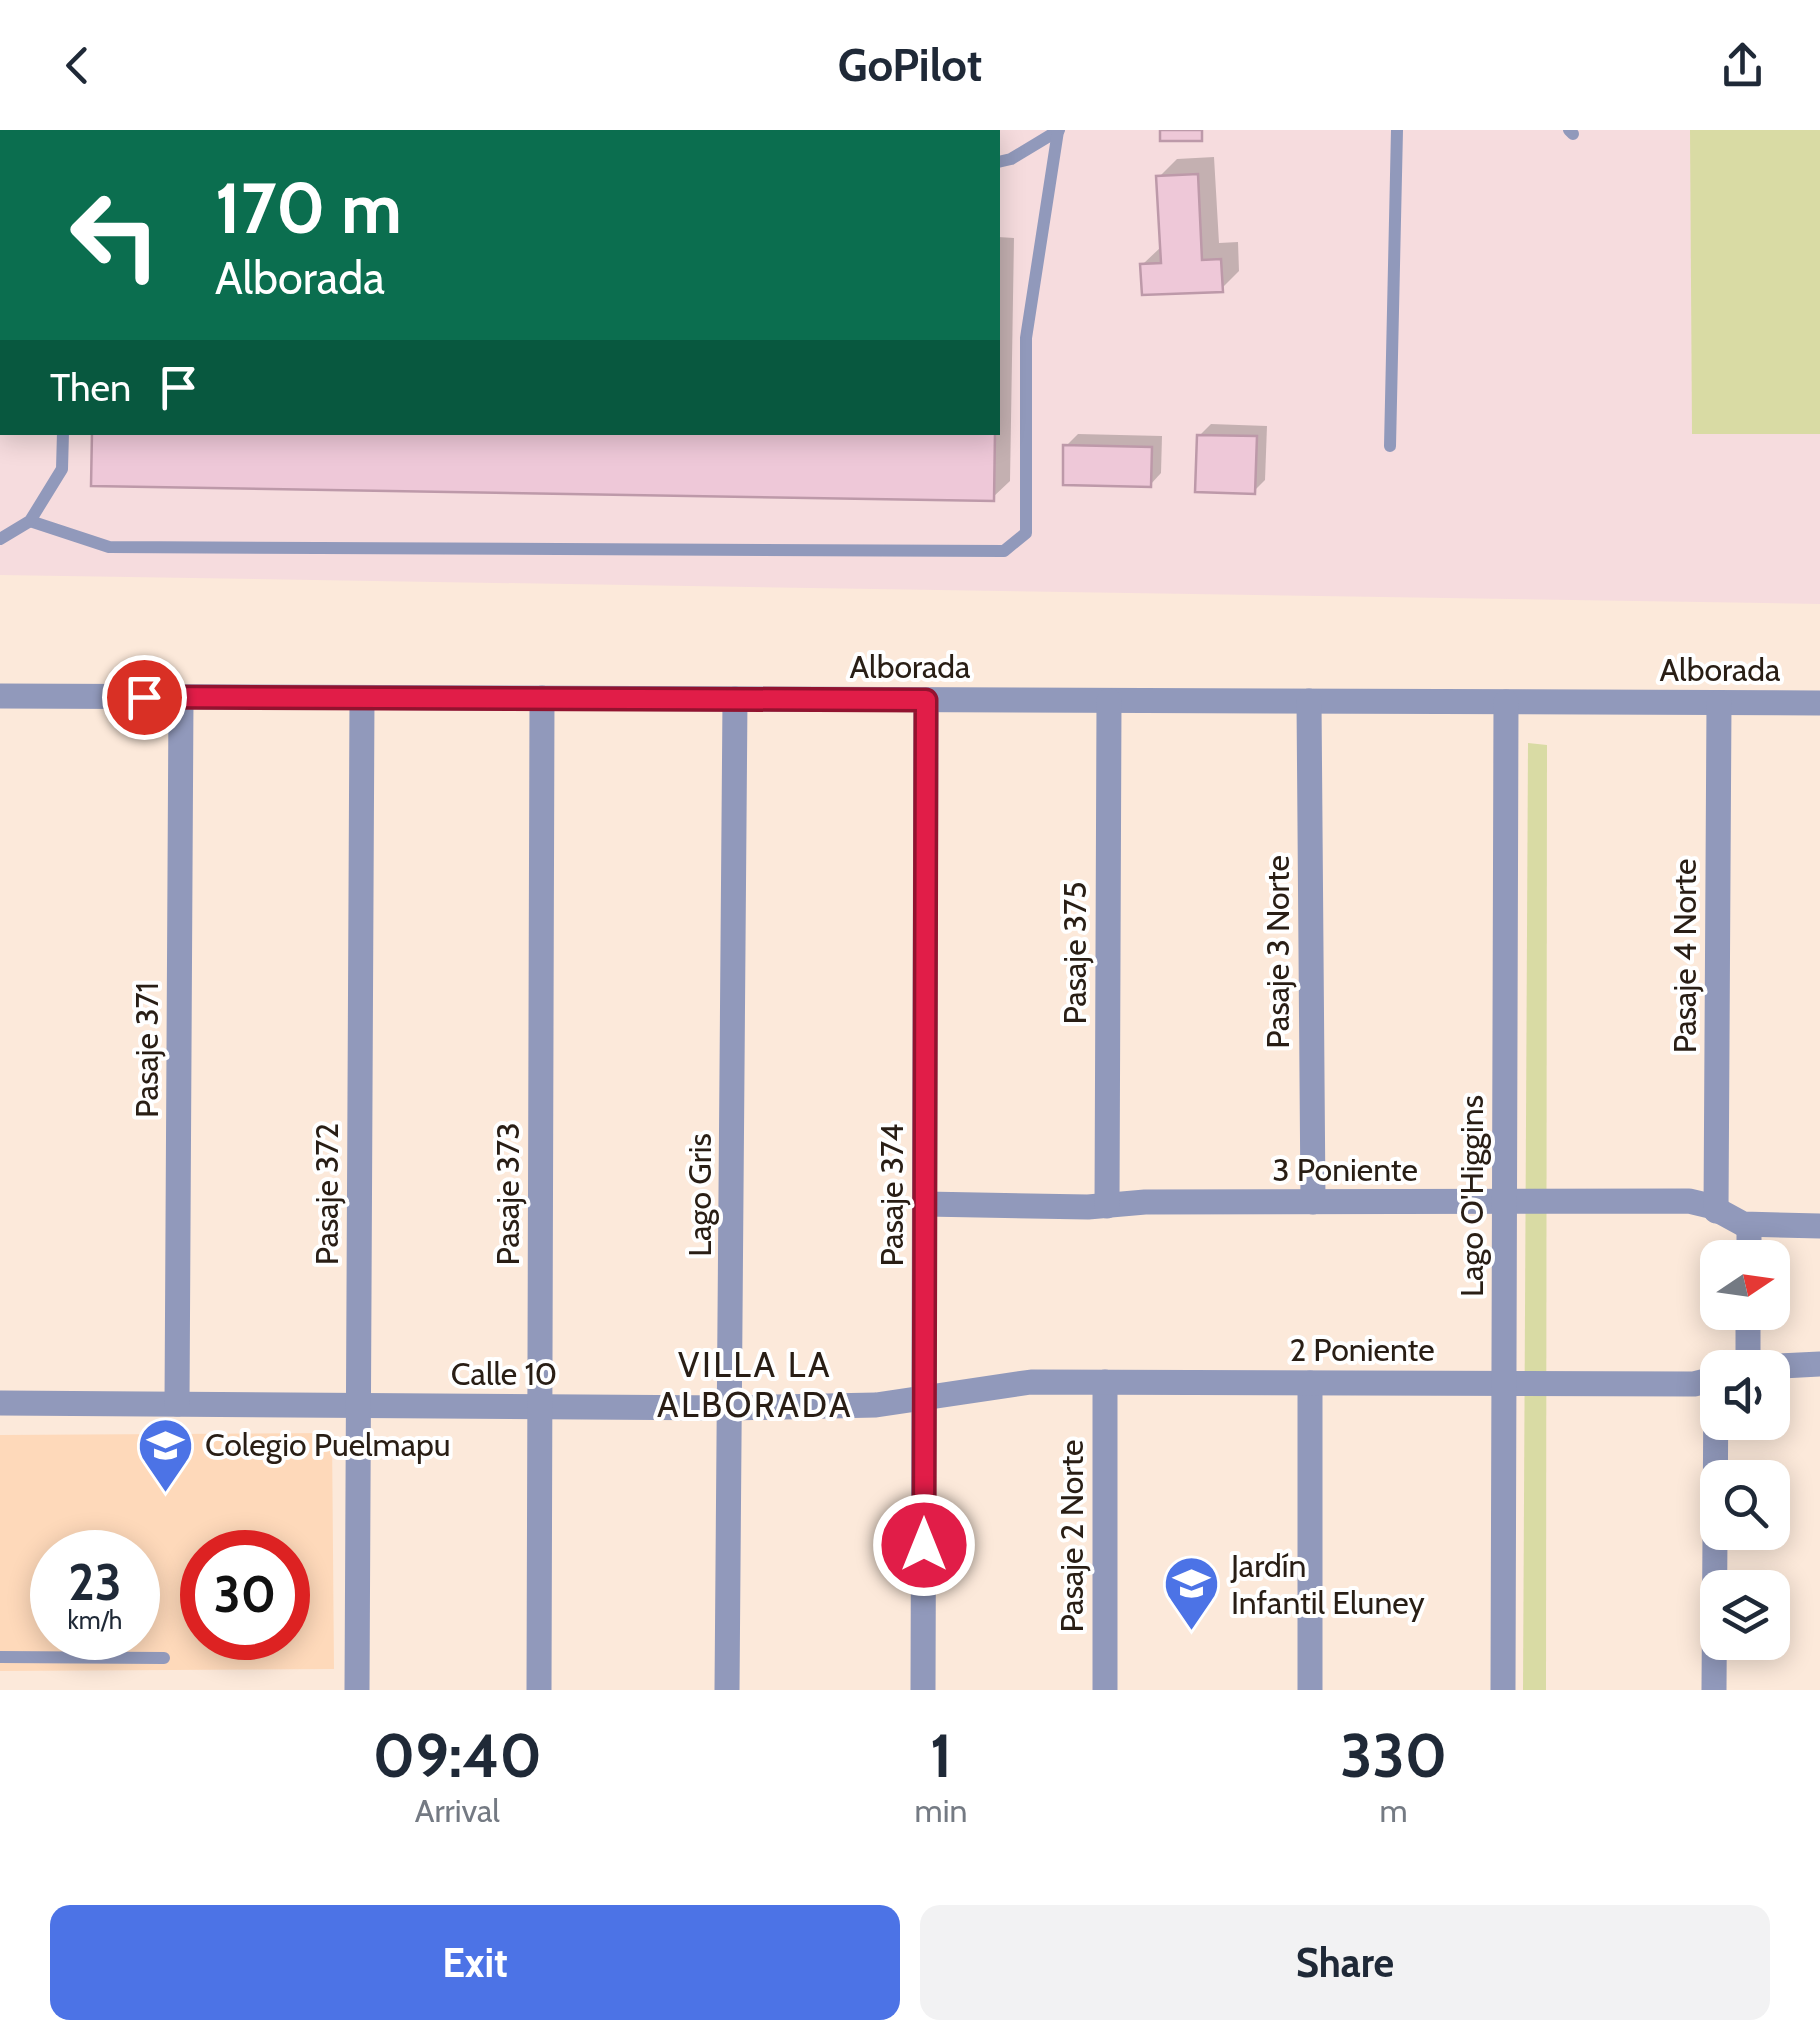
<!DOCTYPE html>
<meta charset="utf-8">
<style>
body{margin:0;font-family:Cabin,sans-serif;background:#f2f2f3;color:#1f2937;height:100vh;display:flex;flex-direction:column;font-size:38px;white-space:nowrap}
*{box-sizing:border-box;margin:0}
p{font-size:32px;color:#747a83}
.icon{flex:none;width:55px;height:55px;fill:none;stroke:currentColor;stroke-width:2;stroke-linecap:round;stroke-linejoin:round}
.map{position:relative;height:1560px;overflow:hidden}
.drawer{display:flex;flex-direction:column;background:#fff;flex:1}
.drawer>*{flex:none}
.banner{position:absolute;left:0px;top:0px;width:1000px;height:305px;box-shadow:0 5px 25px #0003;background:#0b6e4f;color:#fff;overflow:hidden}
.needle{width:65px;rotate:77deg}
.buttons{position:absolute;left:1700px;top:1110px;display:grid;gap:20px}
.buttons a{display:grid;place-items:center;width:90px;height:90px;border-radius:20px;background:#fff;box-shadow:0 5px 25px #0003;font-size:50px}
.speed{position:absolute;left:30px;top:1400px;display:flex;gap:20px;font-size:50px;font-weight:700;text-align:center}
.speed>*{display:grid;place-content:center;width:130px;height:130px;border-radius:50%;background:#fff;box-shadow:0 5px 25px #0003;line-height:1}
.speed small{font-size:25px;font-weight:400}
.speed .limit{border:15px solid #d22;background:#fff;color:#111}
.pin{position:absolute;display:grid;place-items:center;width:85px;height:85px;color:#fff;margin:-42px;border:5px solid #fff;border-radius:50%;box-shadow:0 2px 10px #0007}
.me{position:absolute;width:110px;margin:-55px;rotate:0deg;stroke-linejoin:round;filter:drop-shadow(0 0 8px #0008)}
.turn{display:flex;align-items:center;gap:35px;height:210px;padding:0 50px;font-size:45px}
.turn .icon{width:130px;height:130px;stroke-width:2.5}
.turn b{display:block;font-size:70px;line-height:85px}
.then{display:flex;align-items:center;height:95px;padding:0 50px;background:#0003;gap:20px;font-size:38px}
.eta{display:flex;justify-content:space-evenly;align-items:center;height:170px;text-align:center}
.eta b{font-size:60px;font-weight:800;line-height:70px}
.button{display:flex;gap:20px;margin-top:auto;padding:20px 50px}
.button a{flex:1;height:115px;border-radius:20px;background:#4c73e6;color:#fff;font-size:40px;font-weight:800;line-height:115px;text-align:center}
.button a+a{background:#f2f2f3;color:#1f2937}
header{display:flex;justify-content:space-between;align-items:center;height:130px;padding:0 50px;background:#fff;font-size:45px;font-weight:800}
.map>svg:first-child{display:block}
</style>
<header><svg class="icon" aria-label="back" viewBox="0 0 24 24"><path d="M15 5l-7 7 7 7"/></svg>GoPilot<svg class="icon" aria-label="share" viewBox="0 0 24 24"><path d="M12 15V3M7 8l5-5 5 5M5 13v7h14v-7"/></svg></header>
<div class="map">
<svg width="1820" height="1560" viewBox="0 0 1820 1560">
<rect width="100%" height="100%" fill="#fce9da"/>
<!-- built -->
<path fill="#fed9ba" fill-rule="evenodd" d="M332,1303L334,1539L0,1541V1305ZM52,1422H138V1508H52ZM202,1422H288V1508H202Z"/>
<!-- industrial -->
<path fill="#f6dcde" fill-rule="evenodd" d="M0,0H1820V474L0,445ZM2,2H998V302H2Z"/>
<!-- green -->
<g fill="#d9dba4">
<polygon points="1690,0 1820,0 1820,304 1692,304"/>
<polygon points="1528,613 1547,615 1546,1560 1523,1560"/>
</g>
<!-- shadow -->
<g fill="#0003">
<polygon points="105,0 270,0 145,2"/>
<polygon points="1214,27 1219,113 1238,112 1239,141 1221,159 1143,134 1161,117 1159,47 1177,29"/>
<polygon points="998,107 1014,108 1010,351 992,368 94,302 998,302"/>
<polygon points="1211,294 1267,296 1265,350 1254,361 1199,306"/>
<polygon points="1078,304 1162,306 1161,343 1150,355 1066,316"/>
</g>
<!-- building -->
<g fill="#eec8d8" stroke="#bd99a9" stroke-width="2.5">
<polygon points="102,0 394,0 270,2"/>
<rect x="1160" y="0" width="42" height="11"/>
<polygon points="1198,44 1202,130 1221,129 1223,162 1142,165 1140,134 1161,133 1156,46"/>
<polygon points="92,302 995,302 994,371 91,356"/>
<polygon points="1197,305 1257,306 1255,364 1195,362"/>
<polygon points="1063,315 1152,317 1151,357 1063,355"/>
</g>
<g fill="none" stroke-linecap="round" stroke-linejoin="round">
<!-- lane -->
<g stroke="#9199bb" stroke-width="12">
<polyline points="67,0 67,2"/>
<polyline points="1569,0 1573,4"/>
<polyline points="0,16 2,18"/>
<polyline points="998,32 1011,29 1059,0"/>
<polyline points="1390,316 1397,0"/>
<polyline points="30,391 109,417 1004,421 1026,403 1026,208 1058,1"/>
<polyline points="0,409 30,391 62,339 63,302"/>
<polyline points="0,1527 164,1528"/>
</g>
<!-- street -->
<g stroke="#9199bb" stroke-width="25">
<polyline points="0,566 1820,573"/>
<polyline points="1309,571 1313,1072"/>
<polyline points="925,1074 1088,1077 1145,1072 1689,1071 1710,1076 1743,1094 1820,1096"/>
<polyline points="1107,1076 1109,571"/>
<polyline points="1716,1081 1719,573"/>
<polyline points="1749,1128 1749,1095"/>
<polyline points="1748,1236 1748,1182"/>
<polyline points="1741,1238 1820,1234"/>
<polyline points="1105,1252 1105,1560"/>
<polyline points="1310,1253 1310,1560"/>
<polyline points="0,1273 732,1278 876,1275 1031,1252 1694,1254 1718,1248"/>
<polyline points="177,1274 181,567"/>
<polyline points="357,1560 362,568"/>
<polyline points="539,1560 542,568"/>
<polyline points="727,1560 735,569"/>
<polyline points="923,1560 926,570"/>
<polyline points="1503,1560 1506,572"/>
<polyline points="1714,1560 1716,1249"/>
</g>
</g>
<g fill="none" stroke-linecap="round" stroke-linejoin="round">
<defs>
<polyline id="route" points="144,567 926,570 924,1415"/>
</defs>
<!-- route casing -->
<use href="#route" stroke="#92132f" stroke-width="25"/>
<!-- route -->
<use href="#route" stroke="#e11d48" stroke-width="18"/>
</g>
<!-- icons -->
<defs>
<symbol id="school-pin" viewBox="-11 -11 22 30"><path d="M0 17L-7.5 6A9.5 9.5 0 1 1 7.5 6Z" fill="#4c73e6" stroke="#fff"/><path d="M0-5L7-2L0 1L-7-2ZM-4 1L0 2.5L4 1V4Q0 6-4 4Z" fill="#fff"/></symbol>
</defs>
<g fill-rule="evenodd">
<use href="#school-pin" x="134" y="1284" width="63" height="86"/>
<use href="#school-pin" x="1160" y="1422" width="63" height="86"/>
</g>
<g text-anchor="middle" stroke-width="8" stroke-linejoin="round" paint-order="stroke">
<!-- street labels -->
<g font-size="32" fill="#291e15" stroke="#fff">
<text x="910" y="548">Alborada</text>
<text x="1720" y="551">Alborada</text>
<text transform="translate(1278 822) rotate(-90)" y="11">Pasaje 3 Norte</text>
<text transform="translate(1075 823) rotate(-90)" y="11">Pasaje 375</text>
<text transform="translate(1685 826) rotate(-90)" y="11">Pasaje 4 Norte</text>
<text transform="translate(147 920) rotate(-90)" y="11">Pasaje 371</text>
<text x="1345" y="1051">3 Poniente</text>
<text transform="translate(327 1064) rotate(-90)" y="11">Pasaje 372</text>
<text transform="translate(508 1064) rotate(-90)" y="11">Pasaje 373</text>
<text transform="translate(700 1065) rotate(-90)" y="11">Lago Gris</text>
<text transform="translate(892 1065) rotate(-90)" y="11">Pasaje 374</text>
<text transform="translate(1472 1066) rotate(-90)" y="11">Lago O'Higgins</text>
<text x="1362" y="1231">2 Poniente</text>
<text x="504" y="1255">Calle 10</text>
<text transform="translate(1072 1406) rotate(-90)" y="11">Pasaje 2 Norte</text>
</g>
<!-- poi labels -->
<g font-size="32" fill="#291e15" stroke="#fff" text-anchor="start">
<text x="205" y="1326">Colegio Puelmapu</text>
<text x="1231" y="1447">Jardín<tspan x="1231" dy="37">Infantil Eluney</tspan></text>
</g>
<!-- neighbourhood labels -->
<g font-size="35" letter-spacing="2.5" fill="#291e15" stroke="#fff">
<text x="755" y="1247">VILLA LA<tspan x="755" dy="40">ALBORADA</tspan></text>
</g>
</g>
</svg>
<div class="buttons">
<a><svg class="needle" viewBox="-14 -14 28 28"><path d="M0-13l5 13h-10z" fill="#e53935"/><path d="M0 13l5-13h-10z" fill="#747a83"/></svg></a>
<a><svg class="icon" aria-label="sound" viewBox="0 0 24 24"><path d="M4 9h4l5-4v14l-5-4H4zM17 9q2 3 0 6"/></svg></a>
<a><svg class="icon" aria-label="search" viewBox="0 0 24 24"><circle cx="10" cy="10" r="6"/><path d="M15 15l6 6"/></svg></a>
<a><svg class="icon" aria-label="layers" viewBox="0 0 24 24"><path d="M12 4l9 5-9 5-9-5zM3 14l9 5 9-5"/></svg></a>
</div>
<div class="speed"><div>23<small>km/h</small></div><div class="limit">30</div></div>
<div class="pin" style="left:144px;top:567px;background:#d93025"><svg class="icon" aria-label="arrive" viewBox="0 0 24 24"><path d="M6 21V4h12l-3 4 3 4H6"/></svg></div>
<svg class="me" style="left:924px;top:1415px" viewBox="-20 -20 40 40"><circle r="17" fill="#e11d48" stroke="#fff" stroke-width="3"/><path d="M0-11L8 9 0 5-8 9z" fill="#fff"/></svg>
<div class="banner">
<div class="turn"><svg class="icon" aria-label="left" viewBox="0 0 24 24"><path d="M17 20v-9H6M10 6l-5 5 5 5"/></svg><div><b>170 m</b>Alborada</div></div>
<div class="then">Then<svg class="icon" aria-label="arrive" viewBox="0 0 24 24"><path d="M6 21V4h12l-3 4 3 4H6"/></svg></div>
</div>
</div>
<section class="drawer">
<div class="eta">
<div><b>09:40</b><p>Arrival</p></div>
<div><b>1</b><p>min</p></div>
<div><b>330</b><p>m</p></div>
</div>
<div class="button"><a>Exit</a><a>Share</a></div>
</section>
